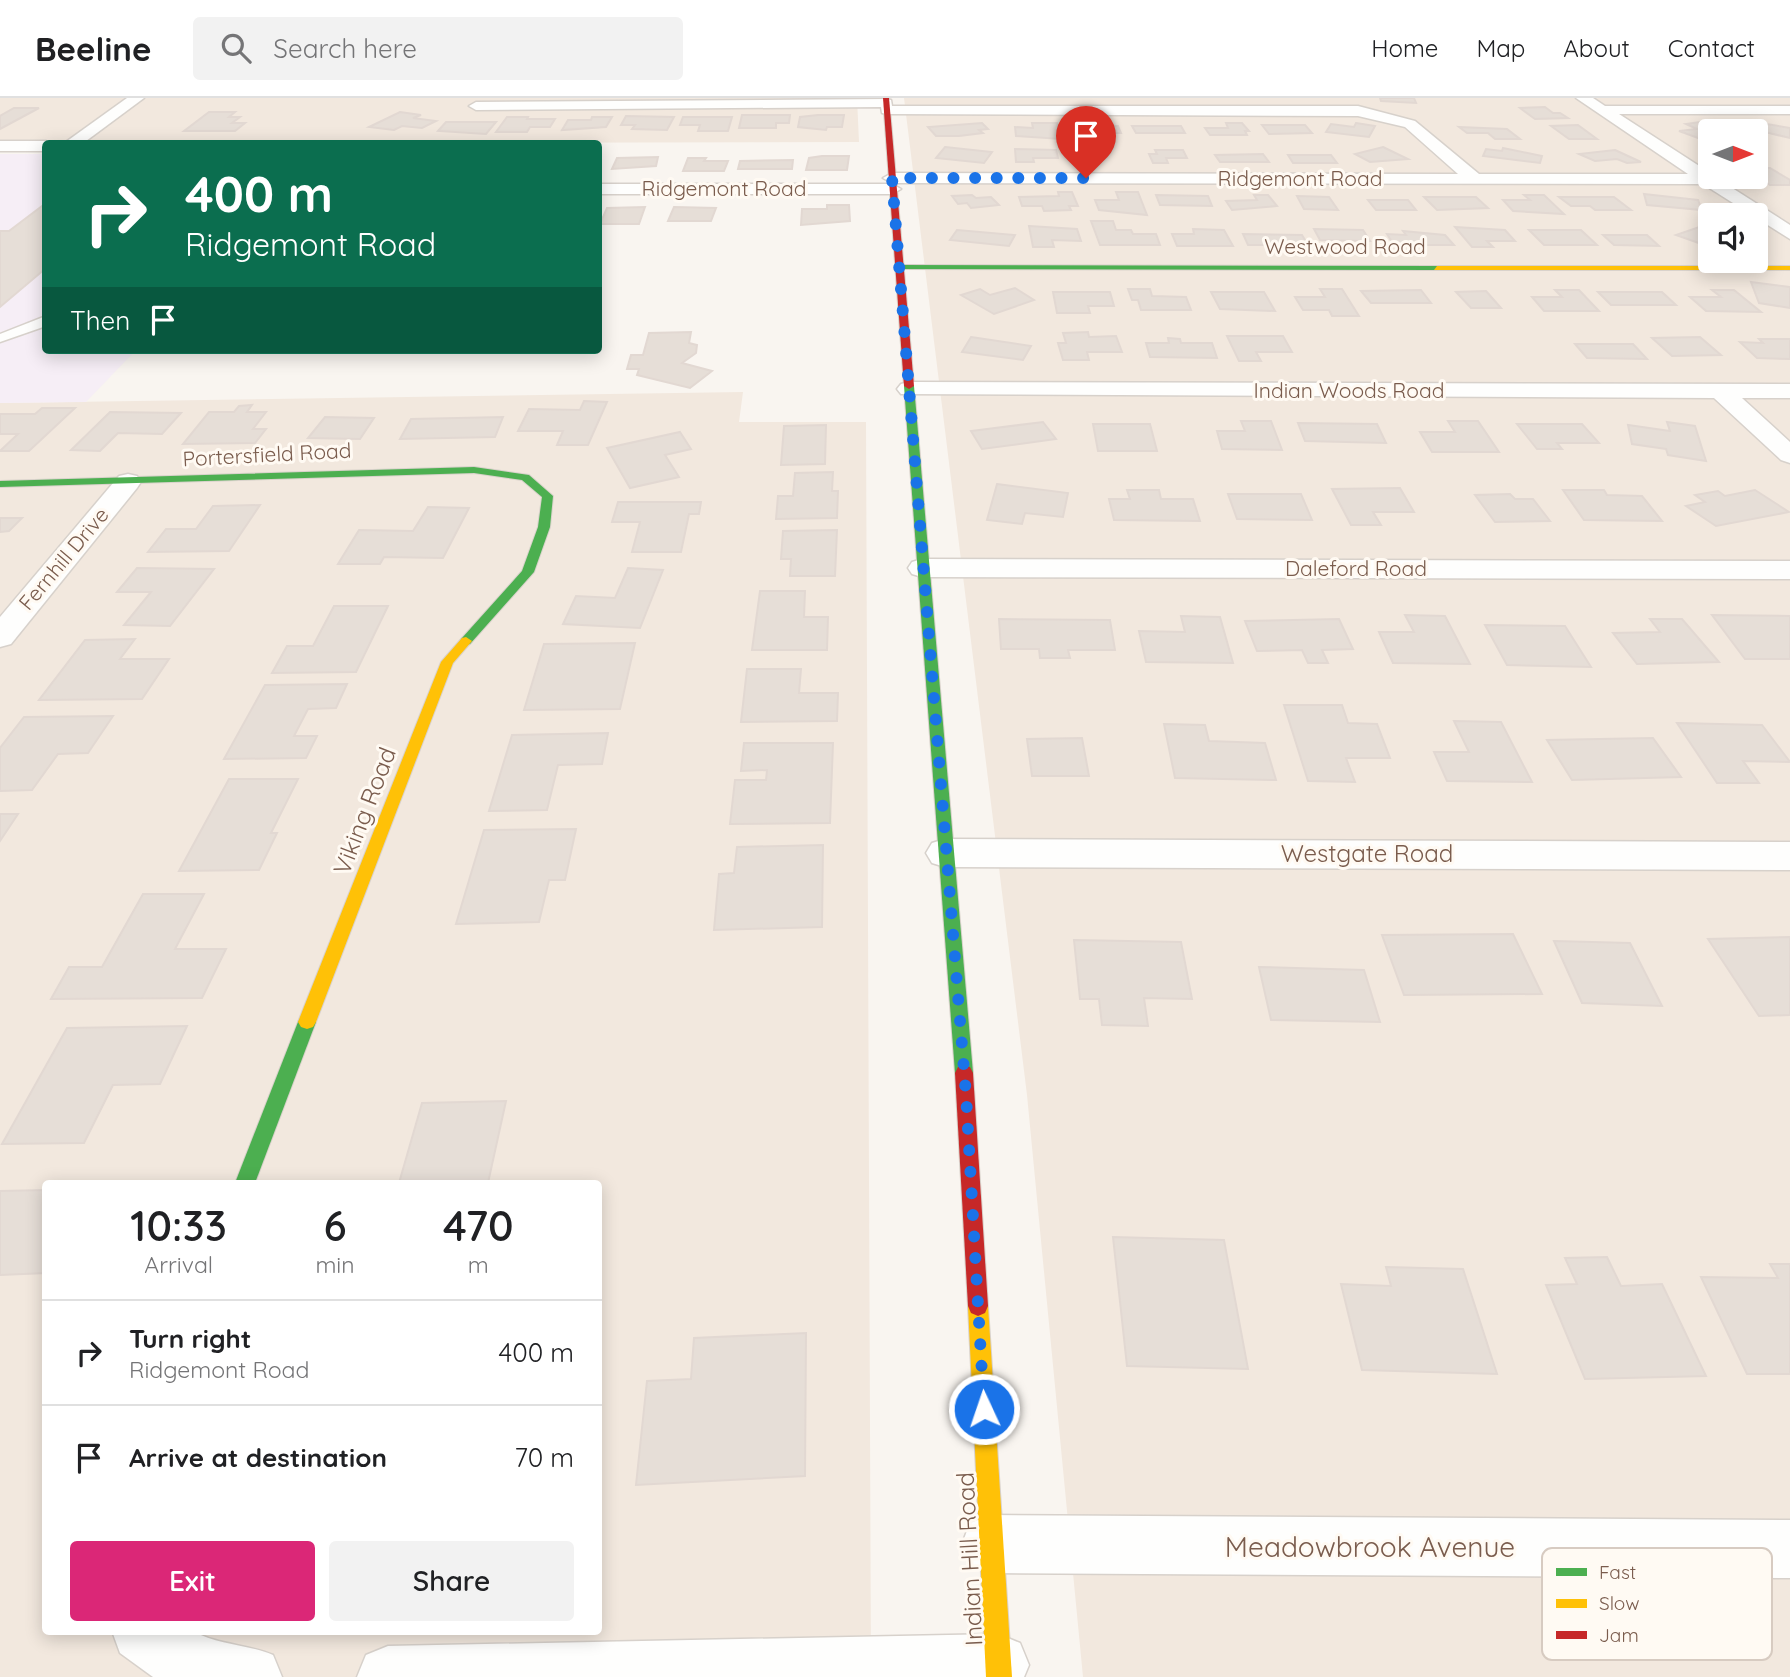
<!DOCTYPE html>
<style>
body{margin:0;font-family:Quicksand,sans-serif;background:#f2f2f2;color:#202124;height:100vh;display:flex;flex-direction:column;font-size:26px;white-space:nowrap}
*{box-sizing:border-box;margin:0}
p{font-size:23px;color:#757577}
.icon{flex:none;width:38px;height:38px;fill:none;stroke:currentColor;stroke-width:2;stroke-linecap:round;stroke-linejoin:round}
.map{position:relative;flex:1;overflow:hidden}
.sheet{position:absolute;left:42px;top:1082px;width:560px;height:455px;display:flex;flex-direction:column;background:#fff;border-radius:7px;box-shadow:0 4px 18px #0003}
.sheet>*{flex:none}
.banner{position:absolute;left:42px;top:42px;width:560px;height:214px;border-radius:7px;box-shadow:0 4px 18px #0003;background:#0b6e4f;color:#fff;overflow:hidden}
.needle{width:46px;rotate:90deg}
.controls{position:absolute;left:1698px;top:21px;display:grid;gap:14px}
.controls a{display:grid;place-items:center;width:70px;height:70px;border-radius:7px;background:#fff;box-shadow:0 4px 18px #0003;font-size:35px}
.pin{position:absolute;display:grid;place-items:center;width:60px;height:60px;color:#fff;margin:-72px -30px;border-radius:50% 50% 50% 0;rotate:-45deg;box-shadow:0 0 7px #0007}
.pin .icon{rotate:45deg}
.me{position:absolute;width:77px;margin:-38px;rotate:357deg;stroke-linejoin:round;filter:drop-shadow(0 0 5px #0008)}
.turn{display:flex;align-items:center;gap:24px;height:147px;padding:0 28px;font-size:32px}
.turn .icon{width:91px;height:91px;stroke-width:2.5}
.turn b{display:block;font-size:49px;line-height:60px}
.then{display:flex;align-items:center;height:66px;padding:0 28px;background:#0003;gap:14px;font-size:26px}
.eta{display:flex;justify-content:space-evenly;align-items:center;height:119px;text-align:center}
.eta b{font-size:42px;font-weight:600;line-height:49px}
.action{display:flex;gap:14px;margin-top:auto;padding:14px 28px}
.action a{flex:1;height:80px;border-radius:7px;background:#db2777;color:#fff;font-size:28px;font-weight:600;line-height:80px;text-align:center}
.action a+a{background:#f2f2f2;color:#202124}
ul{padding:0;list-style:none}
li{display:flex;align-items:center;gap:21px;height:105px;padding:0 28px;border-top:2px solid #e0e0e0}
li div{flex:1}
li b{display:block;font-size:26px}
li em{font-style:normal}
header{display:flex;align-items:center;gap:42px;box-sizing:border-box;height:98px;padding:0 35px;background:#fff;border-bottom:2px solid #e0e0e0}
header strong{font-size:33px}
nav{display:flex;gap:38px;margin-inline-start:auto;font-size:24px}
.search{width:490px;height:63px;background:#f2f2f2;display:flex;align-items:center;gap:18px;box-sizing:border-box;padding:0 24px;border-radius:7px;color:#757577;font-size:26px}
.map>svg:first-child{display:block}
</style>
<header>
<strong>Beeline</strong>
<div class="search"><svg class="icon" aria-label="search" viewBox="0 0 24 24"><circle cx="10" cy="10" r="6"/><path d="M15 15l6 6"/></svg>Search here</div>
<nav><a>Home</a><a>Map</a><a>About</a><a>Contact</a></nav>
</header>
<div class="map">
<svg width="1790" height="1579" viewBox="0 0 1790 1579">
<rect width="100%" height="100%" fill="#f9f5f0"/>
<!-- residential -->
<g fill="#f2e8de" fill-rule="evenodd">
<polygon points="0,0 857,0 859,44 46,46 0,48"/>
<path d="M904,0H1790V1579H1083L1027,997ZM1710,33H1755V79H1710ZM1710,117H1755V163H1710Z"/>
<path d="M743,294L739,324H866L871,1579H0V305ZM46,1085H598V1533H46Z"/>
</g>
<!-- education -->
<polygon fill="#f6eef6" points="0,56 45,56 46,252 136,252 86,304 0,305"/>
<!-- building -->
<g fill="#e6ded7" stroke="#e2d8d2" stroke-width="2">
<polygon points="1380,0 1414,0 1416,5 1381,3"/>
<polygon points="1545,9 1553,15 1560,15 1568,20 1535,21 1520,10"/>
<polygon points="14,10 39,10 0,31 0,18"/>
<polygon points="209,14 235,14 229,19 240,19 232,25 245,25 235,33 184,33"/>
<polygon points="400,14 421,17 413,20 436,23 422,30 402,28 394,32 369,29"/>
<polygon points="742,17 790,17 789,25 776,25 776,30 739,30"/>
<polygon points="818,17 844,17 842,29 827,29 826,32 798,29 800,19"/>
<polygon points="626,18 674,19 667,32 632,31 635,27 621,27"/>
<polygon points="507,19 528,19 527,21 555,21 550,29 530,29 527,34 496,34"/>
<polygon points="592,19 612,19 606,29 562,32 568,22 591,22"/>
<polygon points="683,19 732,19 728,33 698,33 700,27 680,27"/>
<polygon points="446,24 496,24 486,36 438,33"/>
<polygon points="1700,24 1724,33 1710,33 1710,39 1698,40 1679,33 1697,31 1686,26"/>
<polygon points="1755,24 1790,30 1790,40 1748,30"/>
<polygon points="982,25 988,31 979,32 983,35 959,38 936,38 928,29"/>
<polygon points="1032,25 1057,25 1061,41 1016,38 1015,29 1033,30"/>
<polygon points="1226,25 1242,25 1249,33 1245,33 1247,37 1210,37 1205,30 1228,30"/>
<polygon points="1356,25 1375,28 1369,39 1326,34 1331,26 1354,29"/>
<polygon points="1262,27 1305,27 1312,35 1269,36"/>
<polygon points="1578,27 1597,41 1569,41 1551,28"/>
<polygon points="1073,28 1118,28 1121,35 1075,35"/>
<polygon points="1132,28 1181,28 1185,35 1136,35"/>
<polygon points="1459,29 1507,31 1520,41 1495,41 1488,35 1467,35"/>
<polygon points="945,49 992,54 984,65 936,60"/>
<polygon points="1383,49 1408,61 1370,64 1355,56"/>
<polygon points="1503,50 1542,58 1540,65 1483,58 1486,51 1502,53"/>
<polygon points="1015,51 1056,52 1058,60 1033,60 1034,64 1016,64"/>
<polygon points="1155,52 1183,52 1187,60 1166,60 1168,65 1153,65 1149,56 1157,56"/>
<polygon points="1615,52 1641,64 1627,65 1617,61 1595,63 1579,56"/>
<polygon points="1263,56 1269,64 1220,64 1215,57"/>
<polygon points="1288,57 1331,57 1337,65 1293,65"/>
<polygon points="822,58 849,58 847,72 806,72 809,60"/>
<polygon points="658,59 656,68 612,71 617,60"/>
<polygon points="688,60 706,60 704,63 728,63 724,73 683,73"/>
<polygon points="793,62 792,71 738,71 740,63"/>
<polygon points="1755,70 1770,70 1790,82 1790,87 1770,87 1755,78"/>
<polygon points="1058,94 1072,94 1078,108 1069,108 1071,112 1044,113 1042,108 1022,108 1019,99 1059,98"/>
<polygon points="1116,94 1138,94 1147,117 1099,112 1095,102 1119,102"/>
<polygon points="1644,96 1698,102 1702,112 1647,107"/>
<polygon points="972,97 976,100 991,99 999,107 971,110 967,105 958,106 952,98"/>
<polygon points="1156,97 1208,98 1212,108 1160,107"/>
<polygon points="1254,97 1268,97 1277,108 1232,112 1226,103 1257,102"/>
<polygon points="1524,97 1544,97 1564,116 1513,113 1503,102 1530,102"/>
<polygon points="1297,98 1329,99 1338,112 1304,111"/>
<polygon points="1424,99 1476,99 1488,110 1437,112"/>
<polygon points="1559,99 1614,99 1631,112 1595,112 1590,108 1571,108"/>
<polygon points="1368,102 1408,102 1416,112 1376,112"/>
<polygon points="46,105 46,170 0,209 0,133 9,133"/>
<polygon points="827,107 849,107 850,123 801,127 802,111 827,111"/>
<polygon points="645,109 639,126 600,126 607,110"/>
<polygon points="674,109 716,110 711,123 668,123"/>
<polygon points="1091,123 1113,123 1116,132 1131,132 1133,136 1156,136 1160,147 1100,147"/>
<polygon points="1705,127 1710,129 1710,149 1676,137"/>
<polygon points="1029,128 1077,131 1081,143 1052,142 1054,149 1033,149"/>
<polygon points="1455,129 1505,132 1515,143 1487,143 1493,149 1472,149"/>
<polygon points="1193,131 1224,132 1233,148 1177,148 1172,136 1194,136"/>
<polygon points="1314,131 1363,132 1370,143 1320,142"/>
<polygon points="957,132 1015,137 1009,148 950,142"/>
<polygon points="1529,132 1581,132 1597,147 1544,147"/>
<polygon points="1403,133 1445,137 1454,147 1394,147 1387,136 1406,137"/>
<polygon points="1243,136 1302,137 1308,147 1248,147"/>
<polygon points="1603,137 1647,137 1659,148 1614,147"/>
<polygon points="1751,184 1790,189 1790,210 1759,205"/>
<polygon points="1015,190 1034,202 994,216 961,197 980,191 990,197"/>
<polygon points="1128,191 1150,191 1152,198 1186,199 1191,212 1141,212 1138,202 1132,202"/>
<polygon points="1320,191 1342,191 1359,218 1332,218 1329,212 1303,212 1295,199 1325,199"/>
<polygon points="1421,192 1431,205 1371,205 1361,193"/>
<polygon points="1555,192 1579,192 1599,213 1544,213 1532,199 1562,199"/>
<polygon points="1712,192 1734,192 1761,214 1706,213 1690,199 1721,199"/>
<polygon points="1486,193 1501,210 1471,210 1456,194"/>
<polygon points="1053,194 1110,194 1114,208 1088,208 1090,215 1057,215"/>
<polygon points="1211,194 1264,194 1275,213 1220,211"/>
<polygon points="1598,194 1662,194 1676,207 1611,207"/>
<polygon points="691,234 689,245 697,247 696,255 682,265 712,273 690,290 637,277 639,271 627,271 631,257 643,257 649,235"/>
<polygon points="1088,234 1089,239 1116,238 1122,254 1087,254 1089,262 1063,262 1058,245 1066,245 1063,235"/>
<polygon points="1227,238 1283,238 1292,254 1256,254 1261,263 1239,263"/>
<polygon points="971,239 1031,248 1023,262 962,254"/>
<polygon points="1700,239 1721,257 1672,258 1652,240"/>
<polygon points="1168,240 1180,241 1181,245 1212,245 1217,260 1150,259 1146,245 1169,245"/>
<polygon points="1759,241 1790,241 1790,261 1757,260 1740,244 1763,245"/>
<polygon points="1575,246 1633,246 1647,261 1587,260"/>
<polygon points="584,303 607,304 588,347 557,347 563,333 518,333 529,311 580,312"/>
<polygon points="252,307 247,314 266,314 253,331 266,331 255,345 183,346 209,314 234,314 239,308"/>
<polygon points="42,310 75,310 29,353 0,353 18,336 0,336 0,316 35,316"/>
<polygon points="110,314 181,315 162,336 118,335 100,353 71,352"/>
<polygon points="325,319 374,320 360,341 308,340"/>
<polygon points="503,319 495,339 400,341 411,321"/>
<polygon points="1241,323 1271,323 1282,352 1222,351 1217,333 1245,333"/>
<polygon points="1448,323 1478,323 1499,354 1432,354 1420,334 1455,334"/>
<polygon points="1043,324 1056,341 982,351 971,333"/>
<polygon points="1667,324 1695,328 1706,363 1668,357 1666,351 1632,346 1628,327 1670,333"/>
<polygon points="1298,325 1377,326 1386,345 1305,343"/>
<polygon points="1093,326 1150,326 1157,353 1098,353"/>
<polygon points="1517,326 1582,326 1599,345 1557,345 1562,351 1537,351"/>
<polygon points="826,327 825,366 781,367 784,328"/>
<polygon points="680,334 691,351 665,357 679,379 630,390 607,350"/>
<polygon points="833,374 832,393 838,393 837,420 776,421 778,398 793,398 795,375"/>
<polygon points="997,386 1068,395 1063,419 1025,415 1022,426 987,422"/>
<polygon points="1400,390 1414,414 1373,414 1381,427 1351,427 1332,391"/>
<polygon points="1127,392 1159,392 1161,401 1193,401 1200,423 1114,422 1109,401 1130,401"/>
<polygon points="1563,392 1604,392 1607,397 1642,398 1662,423 1584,422"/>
<polygon points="1755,392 1789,414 1716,428 1686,408 1705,404 1695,397 1718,393 1725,398"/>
<polygon points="1228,396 1301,396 1312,422 1237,421"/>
<polygon points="1510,396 1515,401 1533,401 1550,423 1495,424 1475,397"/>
<polygon points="618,404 701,404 699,416 689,416 681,454 632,454 640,424 612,424"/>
<polygon points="260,407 229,453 148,454 166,431 196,431 213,408"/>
<polygon points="428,409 469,410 443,460 384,459 380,466 338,466 359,432 413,433"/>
<polygon points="0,420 22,420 9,433 0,434"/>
<polygon points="837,432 835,478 790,478 791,461 781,461 783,433"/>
<polygon points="137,470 214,471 170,528 124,527 151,494 117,494"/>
<polygon points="628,470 663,472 640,530 563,526 576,498 615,500"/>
<polygon points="760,493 805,493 804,519 828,519 827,552 752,552"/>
<polygon points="334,508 388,508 356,574 272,575 287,548 313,548"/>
<polygon points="1405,517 1445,518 1470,566 1393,565 1379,534 1414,534"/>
<polygon points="1712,517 1790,518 1790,561 1745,561"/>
<polygon points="1181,518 1220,519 1233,565 1146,564 1139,533 1185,534"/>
<polygon points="999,521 1110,522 1115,552 1068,552 1070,560 1040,560 1039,551 1001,551"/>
<polygon points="1339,521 1353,551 1322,552 1328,565 1308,565 1302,552 1257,553 1245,523"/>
<polygon points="1650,521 1682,521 1719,564 1637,566 1613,535 1660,534"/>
<polygon points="1485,527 1565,528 1591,569 1507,567"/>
<polygon points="135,541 120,561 169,561 142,601 39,602 85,542"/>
<polygon points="635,545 620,611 524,612 544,546"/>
<polygon points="747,571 801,571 799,595 838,595 837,623 741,624"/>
<polygon points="347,586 336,610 308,611 294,638 317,638 306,660 224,661 265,587"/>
<polygon points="1284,607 1342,607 1348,625 1377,626 1390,660 1346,660 1355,684 1308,683"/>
<polygon points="113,618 88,655 58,656 32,692 0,693 0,650 24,619"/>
<polygon points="1454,623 1501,624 1532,684 1447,683 1434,654 1469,654"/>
<polygon points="1677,625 1762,627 1790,664 1743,663 1759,685 1717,685"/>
<polygon points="1164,626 1205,627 1209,643 1265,645 1276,682 1175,680"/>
<polygon points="608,635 602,666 558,667 547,712 489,713 512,637"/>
<polygon points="1082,640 1089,678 1032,678 1027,641"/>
<polygon points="1653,640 1681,679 1572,682 1547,642"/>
<polygon points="744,645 833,645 830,725 730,726 735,682 766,682 767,672 741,673"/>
<polygon points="229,681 298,681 271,735 277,735 259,772 179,773"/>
<polygon points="0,716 18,716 0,743"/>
<polygon points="576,731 565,782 549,782 539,824 456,826 484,732"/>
<polygon points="823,747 822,829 714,832 719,776 734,775 737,749"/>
<polygon points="143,796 204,796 175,851 226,851 202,900 51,901 69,869 102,869"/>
<polygon points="1513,836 1542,896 1404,897 1382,837"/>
<polygon points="1790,839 1790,917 1759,918 1708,841"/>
<polygon points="1074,842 1181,844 1192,901 1144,900 1148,928 1102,927 1099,901 1080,901"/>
<polygon points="1554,843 1630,845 1662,908 1582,905"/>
<polygon points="1259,869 1364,872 1380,924 1271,922"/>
<polygon points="187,928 160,986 113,987 84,1045 2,1046 67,930"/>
<polygon points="506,1003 488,1085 399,1085 422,1005"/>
<polygon points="46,1092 46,1175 0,1177 0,1093"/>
<polygon points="1113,1139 1224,1142 1248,1271 1127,1268"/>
<polygon points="1607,1159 1621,1188 1662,1186 1706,1278 1585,1281 1546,1187 1577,1186 1565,1160"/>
<polygon points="1770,1166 1790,1166 1790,1276 1747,1276 1701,1179 1778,1180"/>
<polygon points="1386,1169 1463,1171 1497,1276 1362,1272 1341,1186 1391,1188"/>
<polygon points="806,1235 805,1378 636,1387 647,1283 691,1281 694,1240"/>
</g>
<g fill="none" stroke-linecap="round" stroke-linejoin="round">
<defs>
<polygon id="lane" points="46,218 46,228 0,244 0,236"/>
<g id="street">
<polygon points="127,0 144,0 82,46 63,46"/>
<polygon points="1576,0 1593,0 1605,8 1790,8 1790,16 1619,16 1710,75 1710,79 1715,79 1790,127 1790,141 1703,86 892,85 883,80 892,75 1458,76 1405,29 1358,18 887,16 882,15 881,9 476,12 469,8 476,4 886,1 891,2 892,8 1358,8 1415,23 1479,76 1688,76"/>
<polygon points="0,43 46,43 52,46 46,46 46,53 0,53"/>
<polygon points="598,86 892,86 901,91 892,96 598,96"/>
<polygon points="909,284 1790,286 1790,300 1742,300 1790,344 1790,365 1781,362 1714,300 901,296 897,291 901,286"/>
<polygon points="128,376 137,378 141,384 137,390 11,546 0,549 0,519 119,378"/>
<polygon points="922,461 1790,463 1790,481 922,479 912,476 908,470 912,464"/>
<polygon points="945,741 1790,744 1790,772 945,769 932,765 926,755 932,745"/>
<polygon points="991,1417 1790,1422 1790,1480 991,1475 970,1467 962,1446 970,1425"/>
<path d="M112,1533H193C217,1547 247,1546 273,1557L282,1579H153L120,1555Z"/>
<polygon points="998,1536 1020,1545 1029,1567 1024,1579 357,1579 366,1557 388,1548"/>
</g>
<g id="fast">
<polygon points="899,167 1437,168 1441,170 1437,172 896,171"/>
<polygon points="909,285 914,288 973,975 970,981 964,983 958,981 955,975 904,288"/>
<polygon points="474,369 529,377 553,398 550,429 534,474 470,546 466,547 460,543 462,540 522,473 538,429 542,399 522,382 474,375 0,389 0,383"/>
<polygon points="307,917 313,919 316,924 255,1085 235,1085 298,924 301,919"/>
</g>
<g id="slow">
<polygon points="1437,168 1790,168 1790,172 1434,172"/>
<polygon points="466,539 472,543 453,565 316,924 313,929 307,931 301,929 298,924 441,564 462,540"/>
<polygon points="978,1198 985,1201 988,1208 1012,1579 986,1579 968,1208 971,1201"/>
</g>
<g id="jam">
<polygon points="883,0 889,0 914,288 909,291 904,288"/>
<polygon points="964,967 970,969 973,975 988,1208 985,1215 978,1218 971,1215 968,1208 955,975 958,969"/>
</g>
</defs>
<!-- lane casing -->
<use href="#lane" stroke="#d7d1cb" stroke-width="3"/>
<!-- street casing -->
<use href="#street" stroke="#d7d1cb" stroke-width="3"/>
<!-- fast casing -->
<use href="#fast" stroke="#d9d2cb" stroke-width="2"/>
<!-- slow casing -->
<use href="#slow" stroke="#d9d2cb" stroke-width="2"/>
<!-- jam casing -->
<use href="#jam" stroke="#d9d2cb" stroke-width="2"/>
<!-- lane -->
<use href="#lane" fill="#fefefd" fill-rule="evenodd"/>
<!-- street -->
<use href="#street" fill="#fefefd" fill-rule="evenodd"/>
<!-- fast -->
<use href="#fast" fill="#4caf50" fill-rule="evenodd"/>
<!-- slow -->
<use href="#slow" fill="#ffc107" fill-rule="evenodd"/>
<!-- jam -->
<use href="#jam" fill="#c62828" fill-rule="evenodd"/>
</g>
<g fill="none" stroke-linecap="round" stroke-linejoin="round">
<!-- route -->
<polyline stroke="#1a73e8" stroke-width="12" stroke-dasharray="0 21.6" points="984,1311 966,997 892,80 1086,80"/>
</g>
<g text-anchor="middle" stroke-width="6" stroke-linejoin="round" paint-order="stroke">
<!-- far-street labels -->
<g font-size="21" fill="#7a5c4d" stroke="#fffaf3">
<text x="1300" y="88">Ridgemont Road</text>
<text x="724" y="98">Ridgemont Road</text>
<text x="1345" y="156">Westwood Road</text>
<text x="1349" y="300">Indian Woods Road</text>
<text transform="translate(267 357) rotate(-3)" y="7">Portersfield Road</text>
<text transform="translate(64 461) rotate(-50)" y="7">Fernhill Drive</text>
<text x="1356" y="478">Daleford Road</text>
</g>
<!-- street labels -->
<g font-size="24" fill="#7a5c4d" stroke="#fffaf3">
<text transform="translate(365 713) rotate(-69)" y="8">Viking Road</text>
<text x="1367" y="764">Westgate Road</text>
<text transform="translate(970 1461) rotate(-93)" y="8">Indian Hill Road</text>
</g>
<!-- near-street labels -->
<g font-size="28" fill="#7a5c4d" stroke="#fffaf3">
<text x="1370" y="1459">Meadowbrook Avenue</text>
</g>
</g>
<!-- legend -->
<rect x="1542" y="1450" width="230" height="112" rx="10" fill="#fffaf3" stroke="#d7cbc1" stroke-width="2"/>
<rect x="1556" y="1470" width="31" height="8" fill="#4caf50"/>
<rect x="1556" y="1501" width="31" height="9" fill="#ffc107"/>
<rect x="1556" y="1533" width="31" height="8" fill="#c62828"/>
<g font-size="19" fill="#7a5c4d">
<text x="1599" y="1481">Fast</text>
<text x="1599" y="1512">Slow</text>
<text x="1599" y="1544">Jam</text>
</g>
</svg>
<div class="controls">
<a><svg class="needle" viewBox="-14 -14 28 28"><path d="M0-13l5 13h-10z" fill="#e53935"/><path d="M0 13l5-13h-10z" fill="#757577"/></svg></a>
<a><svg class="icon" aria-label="sound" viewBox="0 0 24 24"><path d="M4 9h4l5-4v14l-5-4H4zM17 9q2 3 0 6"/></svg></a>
</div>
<div class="pin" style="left:1086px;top:80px;background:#d93025"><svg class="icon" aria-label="arrive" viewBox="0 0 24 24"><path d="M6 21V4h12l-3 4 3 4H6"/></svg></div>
<svg class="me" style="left:984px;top:1311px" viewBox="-20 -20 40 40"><circle r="17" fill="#1a73e8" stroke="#fff" stroke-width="3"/><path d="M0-11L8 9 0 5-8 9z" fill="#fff"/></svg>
<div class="banner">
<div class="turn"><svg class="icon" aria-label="right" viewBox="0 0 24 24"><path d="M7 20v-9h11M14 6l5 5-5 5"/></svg><div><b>400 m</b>Ridgemont Road</div></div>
<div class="then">Then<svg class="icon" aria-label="arrive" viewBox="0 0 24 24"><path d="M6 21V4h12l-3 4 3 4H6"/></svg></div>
</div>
<section class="sheet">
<div class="eta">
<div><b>10:33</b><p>Arrival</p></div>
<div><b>6</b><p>min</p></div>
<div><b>470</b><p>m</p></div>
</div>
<ul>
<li><svg class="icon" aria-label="right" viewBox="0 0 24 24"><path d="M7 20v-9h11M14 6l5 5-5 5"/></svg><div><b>Turn right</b><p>Ridgemont Road</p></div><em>400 m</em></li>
<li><svg class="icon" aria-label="arrive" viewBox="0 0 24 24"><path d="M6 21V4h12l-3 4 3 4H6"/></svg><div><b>Arrive at destination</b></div><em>70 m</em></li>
</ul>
<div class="action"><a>Exit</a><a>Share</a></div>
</section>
</div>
